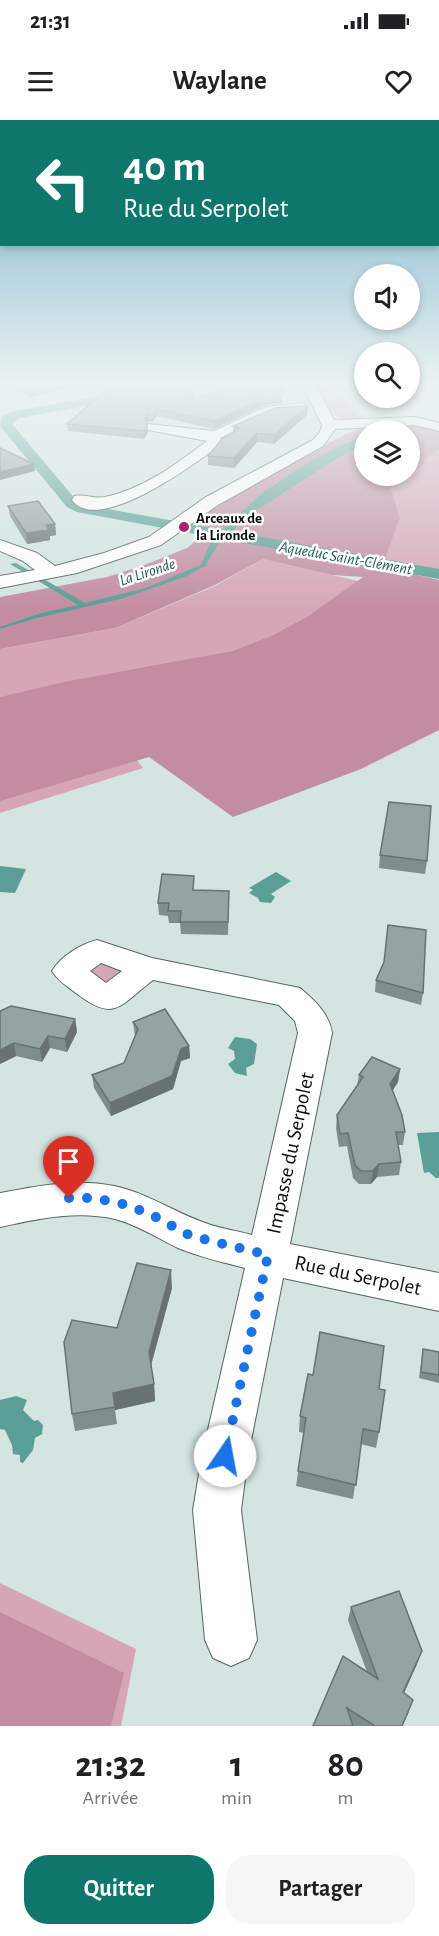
<!DOCTYPE html>
<html lang="fr">
<meta charset="utf-8">
<style>
body{margin:0;font-family:"Alegreya Sans",sans-serif;background:#f6f6f6;color:#202124;height:100vh;display:flex;flex-direction:column;font-size:22px;white-space:nowrap}
*{box-sizing:border-box;margin:0}
p{font-size:20px;color:#757577}
.icon{flex:none;width:33px;height:33px;fill:none;stroke:currentColor;stroke-width:2;stroke-linecap:round;stroke-linejoin:round}
.map{position:relative;height:1606px;overflow:hidden}
.side{display:flex;flex-direction:column;background:#fff;flex:1}
.side>*{flex:none}
.top-card{position:absolute;left:0px;top:0px;width:440px;height:126px;box-shadow:0 3px 9px #0003;background:#0f766e;color:#fff;overflow:hidden}
.tools{position:absolute;left:354px;top:144px;display:grid;gap:12px}
.tools a{display:grid;place-items:center;width:66px;height:66px;border-radius:50%;background:#fff;box-shadow:0 3px 9px #0003;font-size:30px}
.pin{position:absolute;display:grid;place-items:center;width:51px;height:51px;color:#fff;margin:-62px -26px;border-radius:50% 50% 50% 0;rotate:-45deg;box-shadow:0 0 6px #0007}
.pin .icon{rotate:45deg}
.me{position:absolute;width:66px;margin:-33px;rotate:12deg;stroke-linejoin:round;filter:drop-shadow(0 0 4px #0008)}
.turn{display:flex;align-items:center;gap:21px;height:126px;padding:0 24px;font-size:27px}
.turn .icon{width:78px;height:78px;stroke-width:2.5}
.turn b{display:block;font-size:42px;line-height:51px}
.eta{display:flex;justify-content:space-evenly;align-items:center;height:102px;text-align:center}
.eta b{font-size:36px;font-weight:600;line-height:42px}
.action{display:flex;gap:12px;margin-top:auto;padding:12px 24px}
.action a{flex:1;height:69px;border-radius:24px;background:#0f766e;color:#fff;font-size:24px;font-weight:600;line-height:69px;text-align:center}
.action a+a{background:#f6f6f6;color:#202124}
.status{display:flex;justify-content:space-between;align-items:center;height:42px;padding:0 30px;background:#fff;direction:ltr}
.status svg{height:16px;fill:currentColor}
header{display:flex;justify-content:space-between;align-items:center;height:78px;padding:0 24px;background:#fff;font-size:27px;font-weight:600}
.map>svg:first-child{display:block}
</style>
<div class="status"><b>21:31</b><svg viewBox="0 0 49 12"><path d="M0 12V9h3v3zM5 12V6h3v6zM10 12V3h3v9zM15 12V0h3v12zM26 1h20v11H26zM47 4h2v5h-2z"/></svg></div>
<header><svg class="icon" aria-label="menu" viewBox="0 0 24 24"><path d="M4 6h16M4 12h16M4 18h16"/></svg>Waylane<svg class="icon" aria-label="heart" viewBox="0 0 24 24"><path d="M12 20l-8-8c-3-5 5-10 8-4 3-6 11-1 8 4z"/></svg></header>
<div class="map">
<svg width="439" height="1606" viewBox="0 0 439 1606">
<rect width="100%" height="100%" fill="#d3e4e1"/>
<!-- built -->
<polygon fill="#c1dbd7" points="335,265 364,265 364,278 410,278 410,265 439,265 439,273 385,295 379,301 357,296"/>
<!-- green -->
<g fill="#d6a6b7">
<path d="M316,265H335L357,296L379,301C335,302 337,303 316,265Z"/>
<polygon points="439,312 439,451 384,441 400,398 391,368 396,356 410,356 410,327"/>
<polygon points="263,439 358,461 308,496 273,515 232,531 0,577 0,529 115,508 215,466"/>
<polygon points="117,614 143,648 0,693 0,638"/>
<polygon points="97,840 125,851 105,867 86,850"/>
<polygon points="0,1463 136,1529 121,1606 0,1606"/>
</g>
<!-- forest -->
<g fill="#c38da1">
<path d="M390,302L439,308V330H436L423,341L426,342L410,355V310H364V356H409L391,368L400,398L384,441L379,446L439,460V610L361,649L233,697L149,637L0,681V577L64,562L232,531L273,515L308,496L363,457L332,455L263,439L215,465L115,508L0,529V477L107,457L142,446L187,428L210,409L194,404C225,379 258,362 293,343C325,326 352,306 390,302Z"/>
<polygon points="0,1492 124,1553 111,1606 0,1606"/>
</g>
<!-- water -->
<g fill="#5a9e95">
<polygon points="364,315 364,324 339,337 249,395 218,425 205,446 187,456 124,478 37,498 0,509 0,507 41,493 78,485 10,444 16,443 85,483 145,468 201,445 211,421 262,373 317,337"/>
<polygon points="0,746 26,749 15,773 0,772"/>
<polygon points="276,752 291,761 271,774 275,777 271,783 260,782 258,778 249,773 253,770 249,768"/>
<polygon points="235,917 250,919 257,924 254,944 246,948 247,956 235,953 228,944 235,939 234,931 228,928"/>
<polygon points="439,1012 439,1058 436,1058 429,1052 424,1053 417,1013"/>
<polygon points="16,1276 27,1280 23,1290 34,1301 38,1300 43,1305 42,1314 35,1318 33,1330 23,1343 20,1342 20,1335 13,1334 12,1325 5,1310 0,1309 0,1280"/>
</g>
<g fill="none" stroke-linecap="round" stroke-linejoin="round">
<!-- canal -->
<polygon fill="#5a9e95" fill-rule="evenodd" points="158,265 184,265 178,269 19,298 12,304 77,381 86,385 439,449 439,459 77,392 67,387 0,306 2,296 10,292"/>
<defs>
<g id="minor">
<polygon points="302,265 316,265 334,300 415,297 439,303 439,311 415,305 335,309 323,326 218,385 161,425 77,453 0,468 0,456 35,450 23,441 0,431 0,420 37,433 55,446 104,433 149,417 206,377 313,320 320,312 322,305"/>
<path d="M301,283L306,284L308,287L306,290L274,294L220,318L223,322L220,325C196,343 98,416 72,380L74,376C85,374 94,379 105,377C144,369 176,344 207,321L148,310L146,307L148,304L214,311L266,287Z"/>
<path d="M97,820L152,838L300,868C315,881 329,893 332,913L290,1124L439,1153V1191L283,1158L248,1336L241,1390L257,1520L249,1538L231,1546L213,1538L205,1520L193,1390L202,1336L245,1148C222,1142 200,1137 178,1128C157,1118 138,1105 115,1099C77,1090 37,1099 0,1107V1073C37,1066 76,1058 114,1066C148,1073 175,1093 208,1104C222,1109 238,1111 252,1115L298,913L295,901L279,885L153,860C119,886 115,903 76,873C67,866 58,861 52,851C61,836 81,824 97,820ZM101,843L122,851L106,863L90,851Z"/>
</g>
</defs>
<!-- minor casing -->
<use href="#minor" stroke="#566563" stroke-width="2"/>
<!-- minor -->
<use href="#minor" fill="#fff" fill-rule="evenodd"/>
</g>
<!-- wall -->
<g fill="#7f8d8b">
<polygon points="0,265 75,265 31,277 0,266"/>
<polygon points="238,265 285,265 281,283 265,285 214,309 156,296 153,302 148,302 147,303 148,312 144,319 68,311 67,304 195,279"/>
<polygon points="307,295 274,324 257,322 234,348 208,345 208,336 233,312 233,306"/>
<polygon points="8,386 55,404 56,415 50,416 50,420 27,424 10,396"/>
<polygon points="380,735 427,741 425,754 379,748"/>
<polygon points="194,770 229,771 228,815 181,814 180,803 169,803 168,796 159,795 158,783"/>
<polygon points="376,860 423,873 421,885 375,872"/>
<polygon points="0,891 75,899 77,912 67,932 50,928 42,942 16,936 0,944"/>
<polygon points="133,902 189,926 190,938 181,941 173,969 111,996 94,968 92,955 124,943 135,916"/>
<polygon points="400,949 398,962 392,971 405,1012 403,1025 398,1025 401,1042 399,1055 377,1057 371,1064 359,1064 353,1058 347,1026 339,1027 336,1008 337,995 357,966 359,955"/>
<polygon points="172,1168 151,1245 154,1264 155,1281 115,1290 117,1304 75,1311 72,1294 117,1208"/>
<polygon points="423,1229 439,1232 439,1263 419,1258"/>
<polygon points="379,1269 379,1312 376,1328 361,1324 353,1379 296,1366 304,1313 299,1312 300,1296"/>
<polygon points="351,1487 417,1544 404,1573 409,1592 402,1606 313,1606 367,1552 348,1500"/>
</g>
<!-- shaded-wall -->
<g fill="#687371">
<polygon points="48,265 75,265 31,277 30,270"/>
<polygon points="284,265 285,265 285,268 281,283 265,285 214,309 214,301 265,278"/>
<polygon points="307,286 307,295 274,324 274,315"/>
<polygon points="156,289 156,296 153,302 153,295"/>
<polygon points="148,294 148,302 144,306 144,298"/>
<polygon points="147,305 148,312 144,319 144,311"/>
<polygon points="257,313 257,322 234,348 234,338"/>
<polygon points="34,344 35,351 0,360 0,352"/>
<polygon points="55,404 56,415 50,416 50,420 27,424 26,413 46,405"/>
<polygon points="75,899 77,912 67,932 65,919"/>
<polygon points="48,916 50,928 42,942 40,929"/>
<polygon points="14,923 16,936 0,944 0,930"/>
<polygon points="189,926 190,938 181,941 173,969 111,996 110,983 181,929"/>
<polygon points="400,949 398,962 388,978 390,964"/>
<polygon points="379,1044 377,1057 371,1064 373,1051"/>
<polygon points="171,1150 172,1168 150,1249 149,1232"/>
<polygon points="154,1264 155,1281 115,1290 113,1273"/>
<polygon points="422,1531 417,1544 399,1584 403,1572"/>
</g>
<!-- building -->
<g fill="#94a4a2" stroke="#687371" stroke-width="1.5">
<polygon points="16,265 48,265 30,270"/>
<polygon points="112,265 188,265 195,279 238,265 284,265 281,276 265,278 214,301 156,289 153,295 148,294 144,298 147,305 144,311 67,304"/>
<polygon points="307,286 274,315 257,313 234,338 208,336 222,319 240,308 233,306 275,288"/>
<polygon points="0,328 34,344 0,352"/>
<polygon points="38,381 55,404 46,405 49,410 26,413 8,386"/>
<polygon points="389,682 431,686 427,741 380,735"/>
<polygon points="162,754 194,756 193,770 229,771 228,802 180,802 181,791 168,791 169,783 158,783"/>
<polygon points="388,805 426,810 423,873 376,860 384,842"/>
<polygon points="11,886 75,899 65,919 48,916 40,929 14,923 0,930 0,891"/>
<polygon points="165,889 189,926 181,929 172,956 110,983 92,955 124,943 138,909 133,902"/>
<polygon points="372,937 400,949 390,964 402,995 405,1012 396,1012 401,1042 379,1044 373,1051 361,1051 355,1045 348,1013 340,1014 337,995 363,957 359,955"/>
<polygon points="137,1143 171,1150 149,1232 154,1264 113,1273 115,1287 72,1294 64,1222 72,1200 117,1208"/>
<polygon points="320,1212 384,1226 379,1269 385,1270 379,1312 363,1309 356,1365 298,1351 306,1298 300,1296 308,1254 313,1255"/>
<polygon points="423,1229 439,1232 439,1255 421,1252"/>
<polygon points="399,1471 422,1531 403,1572 413,1580 402,1606 375,1606 347,1588 353,1606 313,1606 343,1536 378,1559 351,1487"/>
</g>
<!-- sky -->
<linearGradient id="sky" x2="0" y2="1"><stop stop-color="#6fabc7"/><stop offset="0.54" stop-color="#ebf3f2"/><stop offset="1" stop-color="#ebf3f2" stop-opacity="0"/></linearGradient>
<rect width="439" height="490" fill="url(#sky)"/>
<g fill="none" stroke-linecap="round" stroke-linejoin="round">
<!-- route -->
<polyline stroke="#1a73e8" stroke-width="10" stroke-dasharray="0 18" points="69,1078 94,1078 123,1084 150,1094 191,1116 268,1135 225,1336"/>
</g>
<!-- markers -->
<circle fill="#ad2569" stroke="#fff" stroke-width="2" cx="184" cy="407" r="6"/>
<g text-anchor="middle" stroke-width="5" stroke-linejoin="round" paint-order="stroke">
<!-- far-poi labels -->
<g font-size="15" font-weight="bold" fill="#090e0e" stroke="#fff" text-anchor="start">
<text x="196" y="403">Arceaux de<tspan x="196" dy="17">la Lironde</tspan></text>
</g>
<!-- far-water labels -->
<g font-size="16" font-style="italic" fill="#1f5953" stroke="#fff">
<text transform="translate(346 437) rotate(10)" y="6">Aqueduc Saint-Clément</text>
<text transform="translate(147 451) rotate(-18)" y="6">La Lironde</text>
</g>
<!-- near-street labels -->
<g font-size="21" fill="#090e0e" stroke="#fff">
<text transform="translate(290 1033) rotate(-78)" y="7">Impasse du Serpolet</text>
<text transform="translate(358 1155) rotate(12)" y="7">Rue du Serpolet</text>
</g>
</g>
</svg>
<div class="tools">
<a><svg class="icon" aria-label="sound" viewBox="0 0 24 24"><path d="M4 9h4l5-4v14l-5-4H4zM17 9q2 3 0 6"/></svg></a>
<a><svg class="icon" aria-label="search" viewBox="0 0 24 24"><circle cx="10" cy="10" r="6"/><path d="M15 15l6 6"/></svg></a>
<a><svg class="icon" aria-label="layers" viewBox="0 0 24 24"><path d="M12 4l9 5-9 5-9-5zM3 14l9 5 9-5"/></svg></a>
</div>
<div class="pin" style="left:69px;top:1078px;background:#d93025"><svg class="icon" aria-label="arrive" viewBox="0 0 24 24"><path d="M6 21V4h12l-3 4 3 4H6"/></svg></div>
<svg class="me" style="left:225px;top:1336px" viewBox="-20 -20 40 40"><circle r="19" fill="#fff"/><path d="M0-13L10 11 0 6-10 11z" fill="#1a73e8"/></svg>
<div class="top-card">
<div class="turn"><svg class="icon" aria-label="left" viewBox="0 0 24 24"><path d="M17 20v-9H6M10 6l-5 5 5 5"/></svg><div><b>40 m</b>Rue du Serpolet</div></div>
</div>
</div>
<section class="side">
<div class="eta">
<div><b>21:32</b><p>Arrivée</p></div>
<div><b>1</b><p>min</p></div>
<div><b>80</b><p>m</p></div>
</div>
<div class="action"><a>Quitter</a><a>Partager</a></div>
</section>
